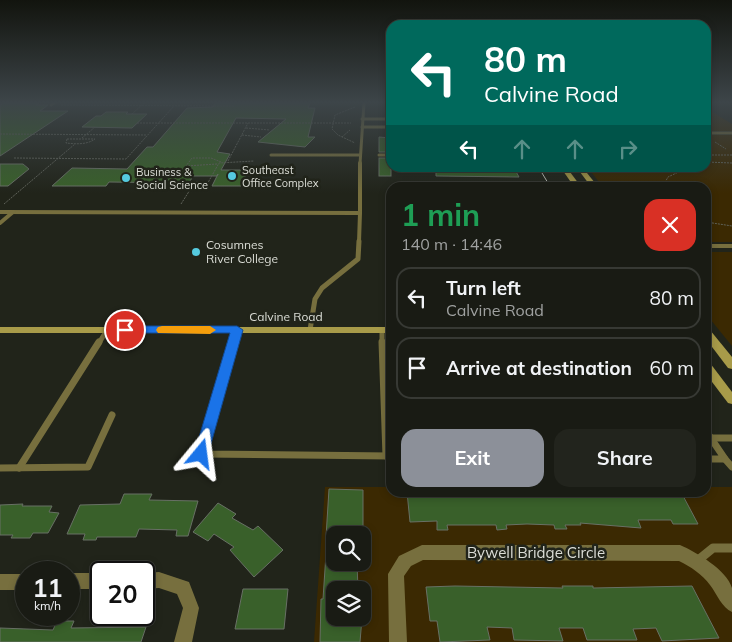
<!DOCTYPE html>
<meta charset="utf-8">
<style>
body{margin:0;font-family:Mulish,sans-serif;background:#22241d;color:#f1f3f6;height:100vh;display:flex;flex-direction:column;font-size:19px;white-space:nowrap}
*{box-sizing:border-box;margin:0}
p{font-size:16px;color:#9fa1a0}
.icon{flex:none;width:28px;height:28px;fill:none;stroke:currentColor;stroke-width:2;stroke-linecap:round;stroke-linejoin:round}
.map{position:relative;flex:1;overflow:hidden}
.sheet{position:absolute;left:386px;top:182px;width:325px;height:315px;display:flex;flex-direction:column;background:#191b14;border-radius:15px;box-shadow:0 2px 8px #0003,0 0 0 1px #373934}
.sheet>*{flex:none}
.hud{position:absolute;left:386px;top:20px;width:325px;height:152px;border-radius:15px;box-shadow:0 2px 8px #0003,0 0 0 1px #373934;background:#00695c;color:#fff;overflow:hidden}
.fabs{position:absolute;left:326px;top:526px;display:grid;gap:10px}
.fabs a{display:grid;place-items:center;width:45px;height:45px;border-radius:10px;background:#191b14;box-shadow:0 2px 8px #0003,0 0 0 1px #373934;font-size:25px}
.speed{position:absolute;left:15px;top:561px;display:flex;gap:10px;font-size:25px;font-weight:700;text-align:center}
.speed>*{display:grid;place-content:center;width:65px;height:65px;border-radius:50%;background:#191b14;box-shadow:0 2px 8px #0003,0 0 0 1px #373934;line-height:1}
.speed small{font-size:12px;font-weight:400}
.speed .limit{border:2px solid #111;border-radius:8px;background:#fff;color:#111}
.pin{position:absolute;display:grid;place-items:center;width:42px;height:42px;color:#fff;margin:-21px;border:2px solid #fff;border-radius:50%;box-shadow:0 1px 5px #0007}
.me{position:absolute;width:55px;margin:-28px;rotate:16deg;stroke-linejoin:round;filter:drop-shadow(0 0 4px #0008)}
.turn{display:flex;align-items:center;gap:18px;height:105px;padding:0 15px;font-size:22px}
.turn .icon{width:65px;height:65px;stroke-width:2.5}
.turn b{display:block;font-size:35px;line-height:42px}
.lanes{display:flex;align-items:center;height:48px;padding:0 15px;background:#0003;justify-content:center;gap:25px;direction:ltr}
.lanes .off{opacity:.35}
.round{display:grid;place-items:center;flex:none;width:52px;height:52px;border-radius:15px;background:#22241d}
.head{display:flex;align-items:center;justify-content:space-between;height:85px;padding:0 15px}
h1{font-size:30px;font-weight:700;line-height:38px;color:#1e9e55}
.cta{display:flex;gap:10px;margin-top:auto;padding:10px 15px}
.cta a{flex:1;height:58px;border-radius:15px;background:#8c9099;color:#fff;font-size:20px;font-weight:700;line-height:58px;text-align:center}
.cta a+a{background:#22241d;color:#f1f3f6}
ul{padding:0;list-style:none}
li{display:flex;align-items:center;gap:15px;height:62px;margin:0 10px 8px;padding:0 5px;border:2px solid #373934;border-radius:15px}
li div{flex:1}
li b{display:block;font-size:19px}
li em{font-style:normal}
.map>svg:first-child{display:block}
</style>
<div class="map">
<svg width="732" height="642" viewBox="0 0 732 642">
<rect width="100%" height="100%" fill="#21241a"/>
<!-- green -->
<g fill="#3b2902" fill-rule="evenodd">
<polygon points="706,108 732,124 732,131 706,131"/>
<polygon points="706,135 732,135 732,242 706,242 706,188 603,187 588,168 706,168"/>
<polygon points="706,252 732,252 732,346 706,314"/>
<path d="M325,487H391V492H706V487H732V642H314ZM335,535H362V562H335ZM335,590H362V618H335Z"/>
</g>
<!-- building -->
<g fill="#39602a" stroke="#687065">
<polygon points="4,103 39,103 36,105 48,105 40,111 68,111 0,156 0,105"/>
<polygon points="215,103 310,103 308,108 315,108 308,137 315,137 305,147 258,142 286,119 236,118 217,152 230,154 221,170 248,170 241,186 212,186 218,174 217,176 193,176 189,183 109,182 106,186 52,186 72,168 127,169 147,147 153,147 187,108 213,107"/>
<polygon points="106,112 128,112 126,114 147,114 132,128 82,127 96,116 101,116"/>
<polygon points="379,137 391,138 391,152 379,152"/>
<rect x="379" y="158" width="12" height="18"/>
<polygon points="0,164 23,164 29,169 8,186 0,186"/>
<polygon points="436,168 514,168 519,177 436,176"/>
<polygon points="329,489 363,490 363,535 335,535 335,537 326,537"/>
<polygon points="407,492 464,494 681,492 698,524 673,524 671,520 638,520 641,528 580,523 581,525 565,525 567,529 555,529 554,525 527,524 506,525 507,529 497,530 496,525 447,525 448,530 437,530 437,521 410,522"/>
<polygon points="124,494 152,494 149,500 198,501 188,536 176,536 177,530 139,529 136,537 97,537 96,540 83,540 85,534 67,534 80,505 120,504"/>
<polygon points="218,503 236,514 232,518 253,530 258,526 283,550 254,577 230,550 234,547 214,534 208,541 193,532"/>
<polygon points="23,504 22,506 52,506 49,512 59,513 48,533 33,533 30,538 11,538 13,535 0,535 0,505"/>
<polygon points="326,554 335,554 335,562 357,562 358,590 335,590 335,618 362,618 360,642 320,642 321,599 323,599"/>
<polygon points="455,586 563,588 562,586 593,586 593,588 692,586 719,638 662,641 656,628 633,629 637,640 587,640 583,628 559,628 563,641 514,640 512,628 487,627 490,640 440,642 437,621 430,621 426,587"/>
<polygon points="243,589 288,589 284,629 235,629"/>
<polygon points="57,621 74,621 71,628 146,627 141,642 0,642 0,628 53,630"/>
</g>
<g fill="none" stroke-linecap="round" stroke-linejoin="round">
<!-- path -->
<g stroke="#60635a" stroke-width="1" stroke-dasharray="2 1" stroke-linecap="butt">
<polyline points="61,105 234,106"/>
<polyline points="355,107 335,115 332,129 338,135 355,143"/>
<polyline points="132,114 144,103"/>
<polyline points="137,123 351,123"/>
<polyline points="246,128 270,130"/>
<polyline points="0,134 147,135"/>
<polyline points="242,135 261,137"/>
<polyline points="342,137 350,130"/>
<polyline points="82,138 95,127"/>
<path d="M67,139H95C87,145 75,144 66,143Z"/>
<polyline points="715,142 726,149"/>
<polyline points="706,155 732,155"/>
<polyline points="14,158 126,159 174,106"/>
<polyline points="228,161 248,123"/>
<polyline points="706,162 732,163"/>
<polyline points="217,164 186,166 192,158 211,158 221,162"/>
<polyline points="191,188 205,188 219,163 254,161"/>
<polyline points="662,188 668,177 687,168"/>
<polyline points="4,204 75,144"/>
<polyline points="181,204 195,182 209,182"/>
<polyline points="706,222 732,226"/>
</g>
<!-- lane-far4 -->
<g stroke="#776f3e" stroke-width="3">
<polyline points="51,105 54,103"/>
<polyline points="362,119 391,119"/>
<polyline points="362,127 391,127"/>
<polyline points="706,133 732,133"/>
<polyline points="271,155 360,155"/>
<polyline points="379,155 391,155"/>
<polyline points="360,164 364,103"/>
</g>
<!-- lane-far3 -->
<g stroke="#776f3e" stroke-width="4">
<polyline points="0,212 360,213 360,163"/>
<polyline points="0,223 13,212"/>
<polyline points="359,242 360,213"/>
</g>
<!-- lane-far2 -->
<g stroke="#776f3e" stroke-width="5">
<polyline points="310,330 315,299 322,288 358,259 359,241"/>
<polyline points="382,330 382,343"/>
<polyline points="99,343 107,330"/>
<polyline points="233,343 237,330"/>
</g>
<!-- lane-far1 -->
<g stroke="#776f3e" stroke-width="7">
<polyline points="234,342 201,454 391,456"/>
<polyline points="382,342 386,456"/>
<polyline points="706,431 725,459 706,459"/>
<polyline points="711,438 732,438"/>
<polyline points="725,459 732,467"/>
<polyline points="0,468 88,467 112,415"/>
<polyline points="19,468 99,342"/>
</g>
<!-- lane -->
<polyline stroke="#776f3e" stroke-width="9" points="697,561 713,548 732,548"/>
<!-- street -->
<g fill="#776f3e" fill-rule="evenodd">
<rect x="706" y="244" width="26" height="4"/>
<path d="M422,545H680C696,552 727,570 732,588C732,595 732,605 732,612C722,608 717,594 710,585C702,574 691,567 679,561L423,560L411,566L404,576L407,642H389L388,574L399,556Z"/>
<polygon points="159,572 189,582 199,608 192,642 174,642 183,608 177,594 159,588 144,589 144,573"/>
<rect x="69" y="573" width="32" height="16"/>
<rect x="0" y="574" width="26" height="16"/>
</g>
<!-- secondary -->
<g fill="#a89b49" fill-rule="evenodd">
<polygon points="561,168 567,168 582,188 575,188"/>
<polygon points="577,168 583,168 599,188 592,188"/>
<rect x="0" y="327" width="391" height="6"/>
<polygon points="706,329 710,330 732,357 732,369 728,368 706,339"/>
<polygon points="706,362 710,363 732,392 732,404 728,403 706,374"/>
</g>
<!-- tram -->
<polyline stroke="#c0c3bb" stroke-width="1" points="539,168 551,188"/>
</g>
<!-- sky -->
<linearGradient id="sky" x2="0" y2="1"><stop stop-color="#12140e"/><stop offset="0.53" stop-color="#3d4549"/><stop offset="1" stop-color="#3d4549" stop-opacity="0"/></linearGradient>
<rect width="732" height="193" fill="url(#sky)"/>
<!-- route -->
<polygon fill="#1a73e8" stroke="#114b97" points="125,326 237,326 243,330 207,458 201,460 196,458 194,454 230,333 121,333 119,330 121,327"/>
<!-- slow -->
<polygon fill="#f59e0b" points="162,326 210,326 216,330 210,334 158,333 156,330 158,327"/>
<!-- markers -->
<g fill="#55cadf" stroke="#21241a" stroke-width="2">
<circle cx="232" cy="176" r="5"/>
<circle cx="126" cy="178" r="5"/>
<circle cx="196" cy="252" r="5"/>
</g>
<g text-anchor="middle" stroke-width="5" stroke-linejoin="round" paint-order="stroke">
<!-- far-poi labels -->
<g font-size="11" fill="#dcded7" stroke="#21241a" text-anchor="start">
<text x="242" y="174">Southeast<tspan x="242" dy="13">Office Complex</tspan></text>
<text x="136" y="176">Business &amp;<tspan x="136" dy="13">Social Science</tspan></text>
</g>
<!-- poi labels -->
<g font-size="12" fill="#dcded7" stroke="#21241a" text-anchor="start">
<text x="206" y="249">Cosumnes<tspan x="206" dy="14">River College</tspan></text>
</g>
<!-- street labels -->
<g font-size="12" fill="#dcded7" stroke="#21241a">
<text x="286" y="321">Calvine Road</text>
</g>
<!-- near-street labels -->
<g font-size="15" fill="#dcded7" stroke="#21241a">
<text x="536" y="558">Bywell Bridge Circle</text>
</g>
</g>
</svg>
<div class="fabs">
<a><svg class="icon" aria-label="search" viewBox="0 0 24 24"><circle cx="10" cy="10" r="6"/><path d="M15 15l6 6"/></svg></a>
<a><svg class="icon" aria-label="layers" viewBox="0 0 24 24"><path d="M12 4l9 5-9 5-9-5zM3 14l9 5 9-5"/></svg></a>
</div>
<div class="speed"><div>11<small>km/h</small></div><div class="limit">20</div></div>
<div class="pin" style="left:125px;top:330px;background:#d93025"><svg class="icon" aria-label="arrive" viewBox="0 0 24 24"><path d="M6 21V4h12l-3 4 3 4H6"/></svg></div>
<svg class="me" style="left:201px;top:454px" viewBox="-20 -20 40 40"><path d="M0-17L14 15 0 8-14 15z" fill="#1a73e8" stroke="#fff" stroke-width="4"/></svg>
<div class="hud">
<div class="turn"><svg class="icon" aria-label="left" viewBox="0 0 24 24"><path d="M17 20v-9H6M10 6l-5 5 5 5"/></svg><div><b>80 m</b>Calvine Road</div></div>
<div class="lanes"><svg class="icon" aria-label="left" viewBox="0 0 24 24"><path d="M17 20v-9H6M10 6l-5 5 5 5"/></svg><svg class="icon off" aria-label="ahead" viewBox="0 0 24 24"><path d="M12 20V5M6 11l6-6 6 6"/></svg><svg class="icon off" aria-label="ahead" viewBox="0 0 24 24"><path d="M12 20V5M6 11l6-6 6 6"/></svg><svg class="icon off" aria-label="right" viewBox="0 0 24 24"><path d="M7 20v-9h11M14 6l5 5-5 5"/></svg></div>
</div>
<section class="sheet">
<div class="head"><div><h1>1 min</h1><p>140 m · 14:46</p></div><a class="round" style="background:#d93025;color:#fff"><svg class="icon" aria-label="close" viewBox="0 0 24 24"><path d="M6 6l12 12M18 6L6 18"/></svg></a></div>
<ul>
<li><svg class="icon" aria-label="left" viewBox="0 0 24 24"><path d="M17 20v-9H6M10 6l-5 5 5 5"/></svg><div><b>Turn left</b><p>Calvine Road</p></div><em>80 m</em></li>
<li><svg class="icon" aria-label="arrive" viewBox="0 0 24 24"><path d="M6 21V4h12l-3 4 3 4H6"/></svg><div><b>Arrive at destination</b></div><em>60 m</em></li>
</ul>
<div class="cta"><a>Exit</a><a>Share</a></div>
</section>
</div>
